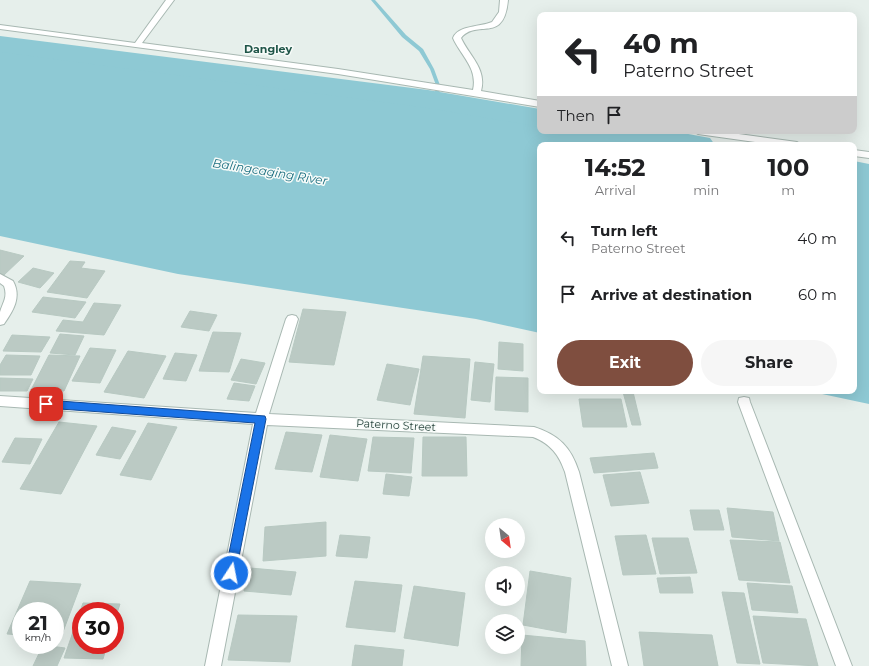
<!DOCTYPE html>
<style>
body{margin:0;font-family:Montserrat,sans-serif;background:#f6f6f6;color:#202124;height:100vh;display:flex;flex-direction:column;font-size:15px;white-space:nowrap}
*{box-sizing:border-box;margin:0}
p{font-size:13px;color:#757577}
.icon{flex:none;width:22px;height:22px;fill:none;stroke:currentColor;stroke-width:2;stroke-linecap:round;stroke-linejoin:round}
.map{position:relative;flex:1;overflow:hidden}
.sheet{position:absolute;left:537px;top:142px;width:320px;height:252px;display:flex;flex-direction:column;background:#fff;border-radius:8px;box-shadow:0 4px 16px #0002}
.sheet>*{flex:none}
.hud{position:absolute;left:537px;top:12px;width:320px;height:122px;border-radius:8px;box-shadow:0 4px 16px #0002;background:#fff;color:#202124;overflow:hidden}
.needle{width:26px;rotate:151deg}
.tools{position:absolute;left:485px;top:518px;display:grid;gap:8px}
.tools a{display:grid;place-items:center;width:40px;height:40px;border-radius:50%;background:#fff;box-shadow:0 4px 16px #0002;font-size:20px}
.speed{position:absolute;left:12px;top:602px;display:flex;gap:8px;font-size:20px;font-weight:700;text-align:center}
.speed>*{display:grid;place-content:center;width:52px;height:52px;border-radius:50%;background:#fff;box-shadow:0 4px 16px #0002;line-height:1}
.speed small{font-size:10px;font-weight:400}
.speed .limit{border:6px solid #d22;background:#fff;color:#111}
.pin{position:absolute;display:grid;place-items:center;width:34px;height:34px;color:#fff;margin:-17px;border-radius:8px;box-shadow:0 2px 6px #0006}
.me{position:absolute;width:44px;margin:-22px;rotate:11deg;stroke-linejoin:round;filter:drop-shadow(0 0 3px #0008)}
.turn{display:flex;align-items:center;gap:14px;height:84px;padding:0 20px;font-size:18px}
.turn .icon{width:52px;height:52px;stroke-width:2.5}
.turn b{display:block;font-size:28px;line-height:34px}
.then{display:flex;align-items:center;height:38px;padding:0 20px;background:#0003;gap:8px;font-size:15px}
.eta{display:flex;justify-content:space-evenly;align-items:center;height:68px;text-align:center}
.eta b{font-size:24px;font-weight:700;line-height:28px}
.cta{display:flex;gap:8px;margin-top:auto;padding:8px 20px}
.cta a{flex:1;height:46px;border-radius:24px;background:#7f4e3f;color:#fff;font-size:16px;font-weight:700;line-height:46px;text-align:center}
.cta a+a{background:#f6f6f6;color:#202124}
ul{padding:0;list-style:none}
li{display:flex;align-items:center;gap:12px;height:56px;padding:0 20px}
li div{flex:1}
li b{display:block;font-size:15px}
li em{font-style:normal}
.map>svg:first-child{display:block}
</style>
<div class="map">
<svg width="869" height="666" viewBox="0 0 869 666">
<rect width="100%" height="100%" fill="#e6efeb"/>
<!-- water -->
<g fill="#8ec9d4">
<polygon points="0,44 428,99 540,118 540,131 615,131 699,145 540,145 540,333 476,319 178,274 0,236"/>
<polygon points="854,171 869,174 869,404 808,391 854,391"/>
</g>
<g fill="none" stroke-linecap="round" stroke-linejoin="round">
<!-- stream -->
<polygon fill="#8ec9d4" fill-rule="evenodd" points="371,0 375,0 406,35 423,49 434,69 441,88 436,100 439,108 438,109 434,109 430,100 437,88 430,69 419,51 402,37"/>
<!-- river -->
<g fill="#8ec9d4" fill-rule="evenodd">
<polygon points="0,36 428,90 540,109 540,127 428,108 0,52"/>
<polygon points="599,131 672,131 710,138 715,145 642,145 604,138"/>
<polygon points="854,161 869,164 869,184 854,181"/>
</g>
</g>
<!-- building -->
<g fill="#bbcac4" stroke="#b8c9c2">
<polygon points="0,250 24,256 4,275 0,275"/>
<polygon points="70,261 85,262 81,268 105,271 87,298 47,292"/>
<polygon points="33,268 54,273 40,288 18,282"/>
<polygon points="43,297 86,302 75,318 32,312"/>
<polygon points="94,303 121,305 104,335 56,331 63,320 83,322"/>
<polygon points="303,309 346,312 334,365 289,362"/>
<polygon points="190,311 217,315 209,331 181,327"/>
<polygon points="213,332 241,333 229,372 199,371"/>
<polygon points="60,334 84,336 75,355 50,353"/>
<polygon points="12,335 50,337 41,352 3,351"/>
<polygon points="499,342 523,344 523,371 498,369"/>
<polygon points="90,348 116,350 100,383 72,381"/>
<polygon points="128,351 166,356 144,398 104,392"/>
<polygon points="175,353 197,355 186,381 163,379"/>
<polygon points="6,355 40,356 31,375 0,375 0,365"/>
<polygon points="49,355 80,356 64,391 31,390"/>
<polygon points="423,356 470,359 465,418 414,414"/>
<polygon points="241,359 265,363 256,384 231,380"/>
<polygon points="475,362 494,364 490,402 471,400"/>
<polygon points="387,364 419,369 410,405 377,400"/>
<polygon points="496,377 528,378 528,412 495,410"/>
<polygon points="0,378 33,379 27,391 0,391"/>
<polygon points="234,383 255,386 249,401 227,399"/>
<polygon points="623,392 633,392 641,425 632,425"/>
<polygon points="579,399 621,399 627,427 583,427"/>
<polygon points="59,422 97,426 61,494 20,489"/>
<polygon points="148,423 177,427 151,480 120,475"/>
<polygon points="112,427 136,431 120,459 96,455"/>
<polygon points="286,432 322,435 312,472 275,469"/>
<polygon points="330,435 367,439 358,481 320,477"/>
<polygon points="373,437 414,438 411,473 368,471"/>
<polygon points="423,437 466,437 467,476 422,476"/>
<polygon points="15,438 42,439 30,464 2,462"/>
<polygon points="654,453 658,468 594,473 590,458"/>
<polygon points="640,472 649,503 611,506 603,475"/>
<polygon points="386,474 412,477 409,496 383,494"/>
<polygon points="727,508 773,512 779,541 732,537"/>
<polygon points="690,510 719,510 724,530 694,530"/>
<polygon points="326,522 326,556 263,561 265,527"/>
<polygon points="340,535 370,537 367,558 336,556"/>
<polygon points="646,535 656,574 623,575 615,536"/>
<polygon points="652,538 688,538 697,573 660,574"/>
<polygon points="730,540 780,542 790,583 739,580"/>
<polygon points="250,568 296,572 291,595 244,591"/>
<polygon points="530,571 571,578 566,633 523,625"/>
<polygon points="690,577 693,593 660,593 657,578"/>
<polygon points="30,581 81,584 61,637 55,637 55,611 21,611 21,635 7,634"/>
<polygon points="355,581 402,585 395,632 346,627"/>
<polygon points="747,583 792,586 798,613 752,610"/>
<polygon points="414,586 465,593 458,646 404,638"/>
<polygon points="722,592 744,593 760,664 737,663"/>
<polygon points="83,603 120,604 115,619 115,611 81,611 81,645 107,645 103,659 64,658"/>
<polygon points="238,615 297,616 290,662 228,660"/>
<polygon points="753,616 806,619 818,666 763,663"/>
<polygon points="639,632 712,635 718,666 644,666"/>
<polygon points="522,635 585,641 586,666 521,666"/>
<polygon points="43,645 65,648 57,666 33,666"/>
<polygon points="355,645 404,650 402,666 352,666"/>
</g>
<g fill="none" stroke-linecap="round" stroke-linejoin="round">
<defs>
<g id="minor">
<path d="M166,0H174L142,43L338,69L473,90C478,68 461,56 453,38C458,25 481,27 492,22L499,12L500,0H508C504,45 477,18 461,38C470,57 487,69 481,91L540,101V107L338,74L0,29V25L135,43Z"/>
<polygon points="693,131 717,131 797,142 802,145 777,145 698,134"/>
<polygon points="854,150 869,152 869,158 854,156"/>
<path d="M0,274L13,281C22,297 13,311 4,324L0,325C0,321 0,315 0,312C3,302 8,297 4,286L0,283Z"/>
<path d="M292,315L296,316L298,319L269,414L534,427C559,435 571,447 579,472L628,666H612L565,472C559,455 551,444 533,437L267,425L221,666H205L253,424L0,406V396L256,413L286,319L288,316Z"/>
<polygon points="744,397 749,398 750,402 852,666 836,666 738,402 739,398"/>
</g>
</defs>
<!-- minor casing -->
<use href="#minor" stroke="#a8b8b2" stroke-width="2"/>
<!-- minor -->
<use href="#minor" fill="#fff" fill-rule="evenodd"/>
</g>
<!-- route -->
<polygon fill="#1a73e8" stroke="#114b97" points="46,400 265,416 266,419 235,577 231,579 227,577 225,573 255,423 46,408 41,404"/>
<g text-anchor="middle" stroke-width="3" stroke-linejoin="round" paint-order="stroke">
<!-- far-quarter labels -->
<g font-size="11" font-weight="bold" fill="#1f5548" stroke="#f7fbf9">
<text x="268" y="53">Dangley</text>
</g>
<!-- street labels -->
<g font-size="11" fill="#24423a" stroke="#f7fbf9">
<text transform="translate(396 425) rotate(3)" y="4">Paterno Street</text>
</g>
<!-- water labels -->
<g font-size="12" font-style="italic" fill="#1c6f80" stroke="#f7fbf9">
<text transform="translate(270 172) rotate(9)" y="4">Balingcaging River</text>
</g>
</g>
</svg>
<div class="tools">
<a><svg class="needle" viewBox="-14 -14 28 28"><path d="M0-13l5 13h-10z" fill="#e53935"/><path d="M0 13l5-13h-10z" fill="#757577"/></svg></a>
<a><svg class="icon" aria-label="sound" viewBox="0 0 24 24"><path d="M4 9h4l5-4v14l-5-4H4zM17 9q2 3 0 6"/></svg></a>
<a><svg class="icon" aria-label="layers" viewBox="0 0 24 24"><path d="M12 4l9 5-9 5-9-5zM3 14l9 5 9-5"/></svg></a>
</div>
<div class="speed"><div>21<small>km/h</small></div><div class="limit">30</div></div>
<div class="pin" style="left:46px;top:404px;background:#d93025"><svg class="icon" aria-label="arrive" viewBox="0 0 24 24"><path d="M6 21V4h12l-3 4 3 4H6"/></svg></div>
<svg class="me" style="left:231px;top:573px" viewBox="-20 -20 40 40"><circle r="17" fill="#1a73e8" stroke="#fff" stroke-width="3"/><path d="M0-11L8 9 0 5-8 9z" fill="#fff"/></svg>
<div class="hud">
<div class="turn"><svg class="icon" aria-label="left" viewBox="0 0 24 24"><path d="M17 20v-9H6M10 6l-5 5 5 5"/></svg><div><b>40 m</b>Paterno Street</div></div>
<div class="then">Then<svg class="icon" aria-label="arrive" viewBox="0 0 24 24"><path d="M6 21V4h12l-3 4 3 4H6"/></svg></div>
</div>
<section class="sheet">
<div class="eta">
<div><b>14:52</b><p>Arrival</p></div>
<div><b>1</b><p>min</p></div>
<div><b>100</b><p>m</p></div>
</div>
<ul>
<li><svg class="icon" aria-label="left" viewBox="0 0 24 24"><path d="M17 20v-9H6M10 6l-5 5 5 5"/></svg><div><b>Turn left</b><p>Paterno Street</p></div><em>40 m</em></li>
<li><svg class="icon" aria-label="arrive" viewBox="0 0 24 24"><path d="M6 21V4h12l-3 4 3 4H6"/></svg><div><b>Arrive at destination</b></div><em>60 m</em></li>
</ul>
<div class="cta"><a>Exit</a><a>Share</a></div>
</section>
</div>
